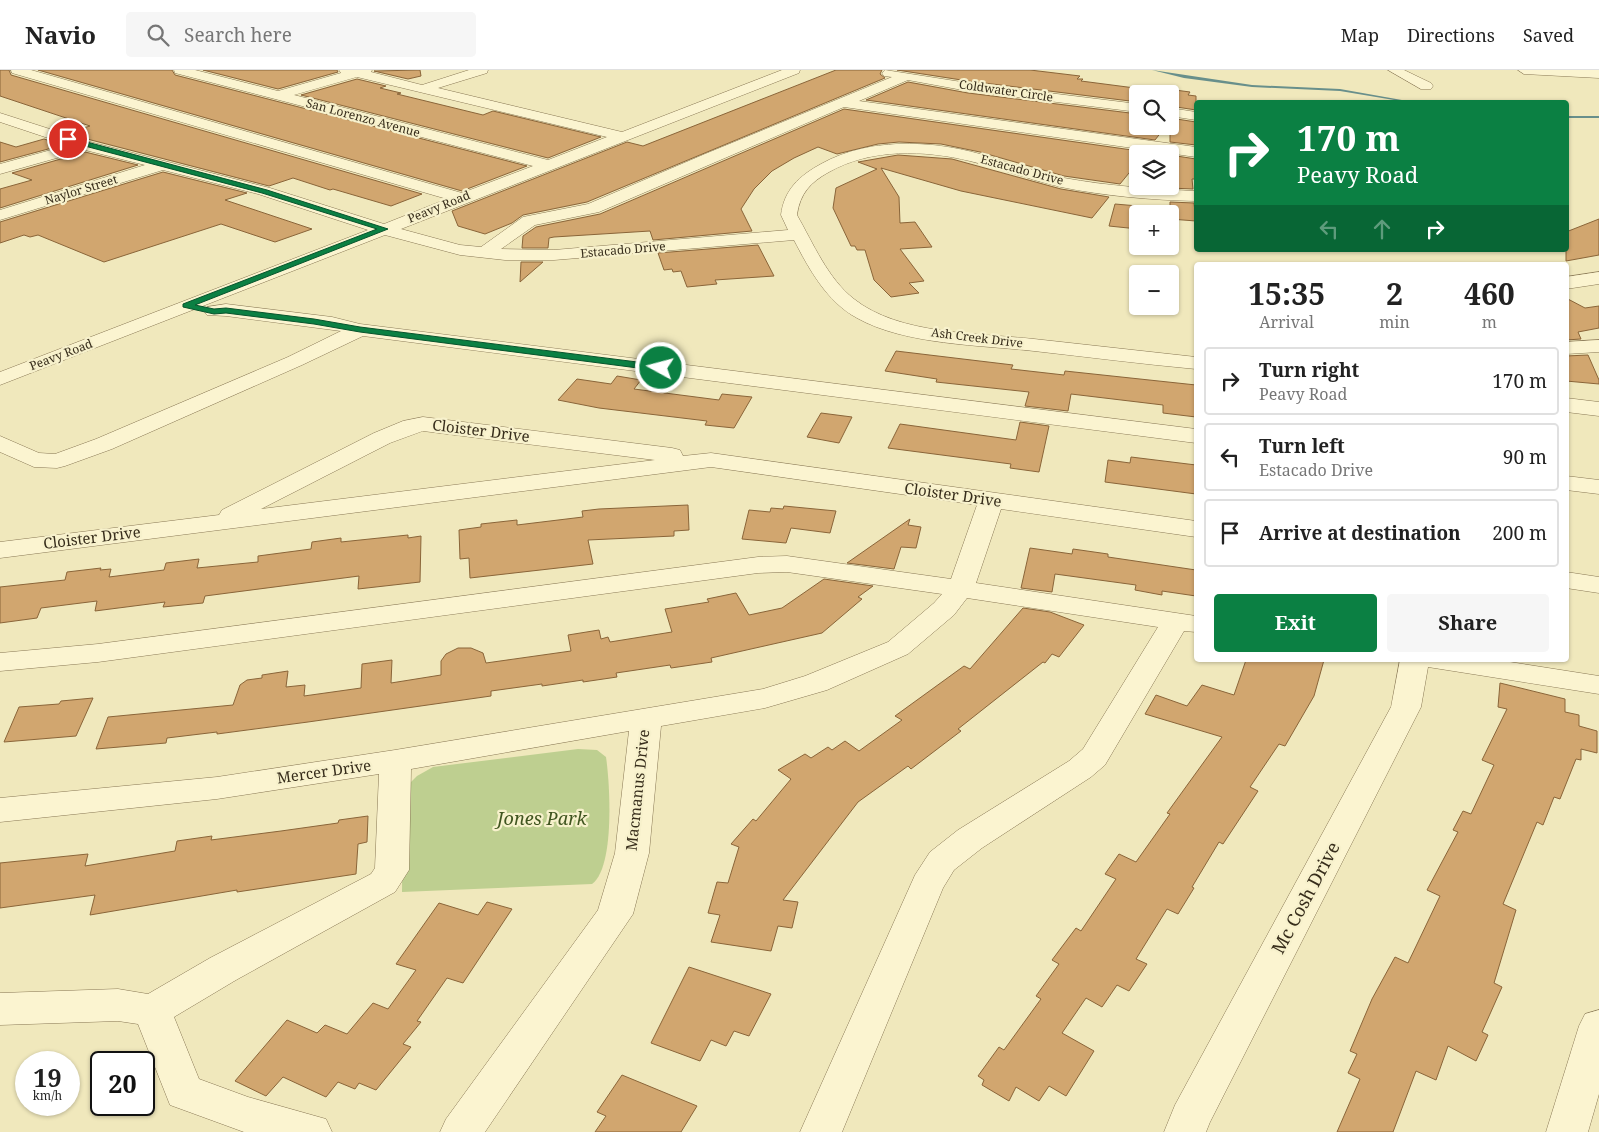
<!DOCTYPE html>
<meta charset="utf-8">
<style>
body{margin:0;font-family:"Noto Serif",serif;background:#f6f6f6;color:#222;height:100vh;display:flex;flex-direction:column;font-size:19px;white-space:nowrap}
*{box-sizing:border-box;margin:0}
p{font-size:16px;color:#767676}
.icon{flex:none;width:28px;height:28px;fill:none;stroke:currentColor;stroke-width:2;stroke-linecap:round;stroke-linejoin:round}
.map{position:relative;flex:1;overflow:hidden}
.panel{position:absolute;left:1194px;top:192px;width:375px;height:400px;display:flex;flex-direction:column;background:#fff;border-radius:5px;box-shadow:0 1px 4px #0004}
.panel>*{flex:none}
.banner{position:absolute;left:1194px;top:30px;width:375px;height:152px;border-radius:5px;box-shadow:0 1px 4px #0004;background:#0b8043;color:#fff;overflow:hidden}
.tools{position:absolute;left:1129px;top:15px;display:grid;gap:10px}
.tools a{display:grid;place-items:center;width:50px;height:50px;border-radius:5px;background:#fff;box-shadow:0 1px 4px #0004;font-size:25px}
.speed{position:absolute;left:15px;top:981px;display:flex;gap:10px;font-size:25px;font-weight:700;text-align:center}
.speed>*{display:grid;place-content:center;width:65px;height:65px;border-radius:50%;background:#fff;box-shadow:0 1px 4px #0004;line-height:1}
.speed small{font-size:12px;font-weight:400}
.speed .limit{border:2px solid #111;border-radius:8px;background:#fff;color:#111}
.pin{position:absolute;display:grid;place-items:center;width:42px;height:42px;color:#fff;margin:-21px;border:2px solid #fff;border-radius:50%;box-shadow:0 1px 5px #0007}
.me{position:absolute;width:55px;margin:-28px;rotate:277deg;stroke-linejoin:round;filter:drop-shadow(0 0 4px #0008)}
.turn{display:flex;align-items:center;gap:18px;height:105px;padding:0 20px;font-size:22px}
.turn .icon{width:65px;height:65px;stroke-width:2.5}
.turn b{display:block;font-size:35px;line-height:42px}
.lanes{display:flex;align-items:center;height:48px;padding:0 20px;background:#0003;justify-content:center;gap:25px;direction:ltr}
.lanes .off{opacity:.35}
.eta{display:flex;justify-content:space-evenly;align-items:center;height:85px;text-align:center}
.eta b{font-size:30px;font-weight:700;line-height:35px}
.primary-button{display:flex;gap:10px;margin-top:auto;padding:10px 20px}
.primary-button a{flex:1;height:58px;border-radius:5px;background:#0b8043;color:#fff;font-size:20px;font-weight:700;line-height:58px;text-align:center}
.primary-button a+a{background:#f6f6f6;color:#222}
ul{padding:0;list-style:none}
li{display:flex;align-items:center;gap:15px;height:68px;margin:0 10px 8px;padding:0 10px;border:2px solid #e0e0e0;border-radius:5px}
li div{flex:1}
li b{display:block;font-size:19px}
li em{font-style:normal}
header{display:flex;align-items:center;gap:30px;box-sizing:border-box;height:70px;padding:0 25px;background:#fff;border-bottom:1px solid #e0e0e0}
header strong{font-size:24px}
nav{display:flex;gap:28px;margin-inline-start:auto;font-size:18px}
.search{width:350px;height:45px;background:#f6f6f6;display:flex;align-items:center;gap:12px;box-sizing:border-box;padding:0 18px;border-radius:5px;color:#767676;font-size:19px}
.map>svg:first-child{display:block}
</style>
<header>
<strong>Navio</strong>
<div class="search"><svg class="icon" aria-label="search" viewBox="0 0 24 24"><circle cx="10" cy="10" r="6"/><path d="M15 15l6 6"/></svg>Search here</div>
<nav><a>Map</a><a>Directions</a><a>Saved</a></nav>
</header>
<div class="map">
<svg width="1599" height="1062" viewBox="0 0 1599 1062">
<rect width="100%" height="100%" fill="#f0e8bc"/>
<!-- green -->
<path fill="#becf90" d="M578,679L597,680L606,687C610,714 615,797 592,814L402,822L403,720L417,706L433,697Z"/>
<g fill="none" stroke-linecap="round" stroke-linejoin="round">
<!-- stream -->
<g fill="#688f8b" fill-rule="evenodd">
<polygon points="1152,0 1252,15 1340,19 1413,32 1406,32 1340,21 1252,17 1184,8"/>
<rect x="1566" y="46" width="33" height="2"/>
</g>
</g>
<!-- building -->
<g fill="#d1a66f" stroke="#8a6539">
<polygon points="0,0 9,0 11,5 422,124 391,136 333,119 330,120 293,108 269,116 91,70 67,63 90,56 0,26"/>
<polygon points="38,0 172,0 175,5 527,96 462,121"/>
<polygon points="203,0 337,0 338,2 278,19"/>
<polygon points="420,0 421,6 408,9 374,1"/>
<polygon points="836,0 882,0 880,4 885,8 587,132 523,145 512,153 485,164 458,156 452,141 627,72 643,76"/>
<polygon points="897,0 1030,0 1080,6 1077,9 1083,9 1081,11 1158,21 1160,18 1190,22 1188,25 1196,26 1196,40 1170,36 1170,24 1138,24 1138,32 968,11"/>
<polygon points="357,9 386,16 380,18 401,23 397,24 483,45 493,41 601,67 548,88 301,25"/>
<polygon points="908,12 968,23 1138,44 1138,56 1166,56 1155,70 866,30"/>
<polygon points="844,39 1146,82 1144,84 1138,84 1138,92 1120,114 1064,106 980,82 941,74 899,72 878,74 837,84 818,77 794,88 772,101 754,119 741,139 752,161 653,170 650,161 554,167 549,168 548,178 522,178 523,166 536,157 600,144"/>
<polygon points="1170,48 1196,52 1196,75 1170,72"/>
<polygon points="44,69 63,75 0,92 0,72 16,77"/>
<polygon points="85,82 138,95 0,138 0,119 32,110 12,103"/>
<polygon points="898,85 952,89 1061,119 1109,127 1092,148 961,121 881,98 899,127 900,153 915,152 932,177 900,179 924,211 909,213 919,223 891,227 874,210 865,180 857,180 855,176 851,176 833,138 836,118 877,99 858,92"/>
<polygon points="1170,85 1196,89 1196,109 1192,109 1193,119 1170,118"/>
<polygon points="163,102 247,123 225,130 312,159 275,172 221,154 104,192 38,165 30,167 24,165 0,173 0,152"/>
<polygon points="1170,132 1194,133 1196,151 1170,149"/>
<polygon points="1115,134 1138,136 1138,159 1109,156"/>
<polygon points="1599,149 1599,185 1566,191 1566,162"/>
<polygon points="758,175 774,206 715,210 717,214 687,217 681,201 673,202 672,199 664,200 658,183"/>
<polygon points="521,192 543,192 520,212"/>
<polygon points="1566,228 1585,238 1599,236 1599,258 1578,262 1581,269 1566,270"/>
<polygon points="896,281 1013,295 1011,299 1064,305 1065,301 1196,315 1196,347 1163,343 1163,335 1071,324 1068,341 1025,336 1029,322 936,312 937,309 885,301"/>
<polygon points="1588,285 1599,310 1599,314 1566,311 1566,286"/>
<polygon points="617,306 641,310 634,319 719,330 722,324 752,327 734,358 705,355 707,351 599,338 558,330 577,309 611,314"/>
<polygon points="821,343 852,347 839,373 807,367"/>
<polygon points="1020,352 1049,356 1039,402 1010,398 1011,394 888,378 900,354 1016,370"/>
<polygon points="1131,387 1196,395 1196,424 1105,412 1108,390 1130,393"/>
<polygon points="688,435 689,460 674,461 674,466 588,470 593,494 470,508 469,488 460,489 459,460 481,457 481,454 517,450 517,455 583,447 582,441 599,439"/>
<polygon points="784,436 836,441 830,463 791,458 786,473 742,469 749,440 770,442 771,438 783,439"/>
<polygon points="910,449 908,455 921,457 916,478 901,477 894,499 847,493"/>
<polygon points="408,465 408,468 421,466 420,512 358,519 359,506 205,526 203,533 163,537 165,532 95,541 97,531 41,538 37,548 0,553 0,517 65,510 67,502 101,498 100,500 111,499 109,507 164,500 166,493 199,489 197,498 258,492 258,486 311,479 312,472 341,468 341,472"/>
<polygon points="1030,478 1072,484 1073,479 1108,484 1108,487 1196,500 1196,526 1162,521 1162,525 1135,520 1136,515 1055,504 1052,522 1021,518"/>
<polygon points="824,509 873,516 858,527 862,529 822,563 711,588 712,592 671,598 670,595 616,603 617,607 583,612 583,610 542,616 542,614 491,621 491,626 308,652 217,664 217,662 167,668 166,673 96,679 108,647 233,635 240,615 247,610 262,608 262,605 288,601 286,617 305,615 304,626 361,618 362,594 392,590 391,613 441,605 441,591 446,584 458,578 471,578 483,583 486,593 571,581 568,565 599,560 601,569 608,567 610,572 672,562 665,539 709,532 707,529 736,523 749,545 782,538"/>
<polygon points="1023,538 1050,542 1084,555 1059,587 1052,584 1045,593 1043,592 958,659 961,661 911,699 908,696 858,732 783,830 798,832 792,858 778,856 771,881 711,872 720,845 708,843 717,812 728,813 739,777 731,774 753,749 756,751 791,709 778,700 805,684 811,688 828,677 832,680 845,671 859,681 902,650 895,646 964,596 970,599"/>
<polygon points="1246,590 1324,590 1314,626 1285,676 1279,674 1250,717 1258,721 1223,774 1219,772 1192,817 1194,818 1178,844 1167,839 1136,889 1147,894 1129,921 1117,915 1102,937 1086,928 1062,963 1094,981 1066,1026 1049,1016 1039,1031 1016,1017 1009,1031 982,1015 984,1010 978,1006 999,977 1004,980 1041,929 1036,926 1059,894 1052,890 1076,858 1081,861 1116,809 1105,804 1119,784 1136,792 1170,744 1167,743 1222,667 1145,644 1156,625 1187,636 1202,615 1234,625"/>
<polygon points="1500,613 1565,629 1565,642 1579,645 1579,656 1597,661 1597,683 1581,679 1581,690 1576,689 1560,729 1554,727 1543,755 1537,752 1503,834 1516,840 1494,913 1502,917 1482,962 1488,965 1476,991 1448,976 1436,1010 1416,1001 1393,1062 1337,1062 1360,1009 1348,1003 1357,984 1350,981 1372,929 1395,887 1408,893 1440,826 1427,820 1458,762 1453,760 1463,741 1471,744 1494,695 1482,690 1507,639 1498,637"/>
<polygon points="93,628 76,666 4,672 19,637 59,634 61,631"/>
<polygon points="368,746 367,772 358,774 356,804 237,822 237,820 90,845 95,825 0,838 0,793 88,784 85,796 175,781 177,771 212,766 211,770 281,761 338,753 339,750"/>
<polygon points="487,832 512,839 463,913 447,908 417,951 421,952 403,974 411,977 376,1020 359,1013 355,1019 338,1012 326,1027 283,1007 266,1026 235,1011 287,950 317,963 325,955 347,964 373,933 388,939 416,900 396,894 439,833 478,845"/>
<polygon points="689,897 771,924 749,966 734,961 726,976 711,970 700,991 651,973"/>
<polygon points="622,1005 697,1036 681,1062 595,1062 606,1046 597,1042"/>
</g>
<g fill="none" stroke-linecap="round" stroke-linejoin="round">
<defs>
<g id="minor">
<path d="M11,0H31L462,123L533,96L175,3L174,0H195L278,21L341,3L339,0H372L371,2L422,15L469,0H488L487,3L438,18L622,62L782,0H800L799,3L401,159L460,175L481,177L523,147L588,134L705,84L892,7L884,6L882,3L885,0L968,13L1138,34V42L968,21L908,10L859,31L1196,77V87L844,37L599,142L535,155L501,179L554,180L788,160L781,145C784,120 799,106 821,94C867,68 930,70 980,84C1008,92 1035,102 1064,108C1108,116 1152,119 1196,121V131C1151,130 1105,126 1061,117C1030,110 1000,98 970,91C925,80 871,78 829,102C811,112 800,123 797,145C813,173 828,209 854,229C899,265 978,263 1034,269C1088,275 1142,281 1196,287V299C1142,294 1088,287 1034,281C981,275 905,275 857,248C827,232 809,199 794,170L554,190H505L460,185L385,165L0,315V302L368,160L258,124L163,100L0,150V140L145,95L85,80L0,104V94L69,75L0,52V43L90,72L270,118L384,154L447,129L12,3ZM357,7L607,67L548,90L294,25Z"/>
<polygon points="1388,0 1404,0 1431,13 1433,16 1431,19 1421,19"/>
<polygon points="1518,0 1599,0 1599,8 1524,4"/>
<polygon points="1170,38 1196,42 1196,50 1170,46"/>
<polygon points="1599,202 1599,214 1566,219 1566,207"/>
<polygon points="226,234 332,247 360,254 1196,359 1196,373 363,266 302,295 112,379 65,396 57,398 34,397 0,382 0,366 39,383 55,384 96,369 288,287 341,261 226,246 207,245 204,241 207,237"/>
<polygon points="1599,270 1599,282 1566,284 1566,272"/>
<polygon points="1566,328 1599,332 1599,346 1566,342"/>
<path d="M423,347L672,378L680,380L683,386L711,383L1196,451V467L1001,439L976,513L1196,546V562L1184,561L1105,695L1091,707L982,778L954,800L943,818L842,1062H800L915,805L930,782L958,760L1069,691L1083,679L1158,557L967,528L954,545L908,584L827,620L765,638L661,656L649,783L633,844L485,1062H440L446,1049L598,840L615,783L629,661L411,699L409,800L395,822L236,910L174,947L199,1009L248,1027L326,1049L332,1062H244L170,1035L138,954L118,951L0,955V923L118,919L148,924L210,888L371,804L375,798L379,704L217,729L0,752V728L217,707L395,680L763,619L805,606L888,572L934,533L942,524L787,502L758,503L98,592L0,601V583L98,574L758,487L787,486L951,509L977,435L711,397L0,488V472L219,445L222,440L374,363L403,351ZM423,361L655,390L261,439L390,373Z"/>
<polygon points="1566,406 1599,410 1599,424 1566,420"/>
<polygon points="1566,502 1599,507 1599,523 1566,518"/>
<polygon points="1400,590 1497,590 1599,606 1599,624 1428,597 1421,637 1210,1052 1206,1062 1164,1062 1175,1035 1391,637"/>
<polygon points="1599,940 1599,1024 1588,1062 1546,1062 1579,956 1585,944"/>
</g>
</defs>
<!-- minor casing -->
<use href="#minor" stroke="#897855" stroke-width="1"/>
<!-- minor -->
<use href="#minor" fill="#fbf4d0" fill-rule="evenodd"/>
</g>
<!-- route -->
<polygon fill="#0b8043" stroke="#07532c" points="68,67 267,120 388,159 195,235 214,239 226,238 314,249 360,257 661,295 665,298 661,301 360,262 314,254 226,243 214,244 183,237 183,234 377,159 262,123 66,71"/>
<g text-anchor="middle" stroke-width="4.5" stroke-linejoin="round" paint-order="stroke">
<!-- far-street labels -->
<g font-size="12" fill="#372d1b" stroke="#f7f1cc">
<text transform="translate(1006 21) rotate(8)" y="4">Coldwater Circle</text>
<text transform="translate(363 48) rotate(15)" y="4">San Lorenzo Avenue</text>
<text transform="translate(1022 100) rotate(15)" y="4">Estacado Drive</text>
<text transform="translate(81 120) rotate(-17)" y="4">Naylor Street</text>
<text transform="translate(439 137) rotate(-22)" y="4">Peavy Road</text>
<text transform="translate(623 180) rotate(-5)" y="4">Estacado Drive</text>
<text transform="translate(977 268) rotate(7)" y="4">Ash Creek Drive</text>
<text transform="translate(61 285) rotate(-21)" y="4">Peavy Road</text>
</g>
<!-- street labels -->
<g font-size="15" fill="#372d1b" stroke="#f7f1cc">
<text transform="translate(481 361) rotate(7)" y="5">Cloister Drive</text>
<text transform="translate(953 425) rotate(8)" y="5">Cloister Drive</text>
<text transform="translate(92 468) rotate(-7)" y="5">Cloister Drive</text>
<text transform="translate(324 702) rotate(-8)" y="5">Mercer Drive</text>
<text transform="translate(638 720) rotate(-84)" y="5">Macmanus Drive</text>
</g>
<!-- near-park labels -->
<g font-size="18" font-style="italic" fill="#405520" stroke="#f7f1cc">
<text x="542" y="755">Jones Park</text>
</g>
<!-- near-street labels -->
<g font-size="18" fill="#372d1b" stroke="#f7f1cc">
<text transform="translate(1306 828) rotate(-62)" y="6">Mc Cosh Drive</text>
</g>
</g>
</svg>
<div class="tools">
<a><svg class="icon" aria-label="search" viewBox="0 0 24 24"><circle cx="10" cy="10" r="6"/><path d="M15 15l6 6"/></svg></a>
<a><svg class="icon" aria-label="layers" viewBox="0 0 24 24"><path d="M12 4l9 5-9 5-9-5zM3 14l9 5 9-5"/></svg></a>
<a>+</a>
<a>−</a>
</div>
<div class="speed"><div>19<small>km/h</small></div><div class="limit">20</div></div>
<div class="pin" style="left:68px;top:69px;background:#d93025"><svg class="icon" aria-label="arrive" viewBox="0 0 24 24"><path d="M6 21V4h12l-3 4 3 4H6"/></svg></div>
<svg class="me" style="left:661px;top:298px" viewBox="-20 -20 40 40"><circle r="17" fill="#0b8043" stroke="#fff" stroke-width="3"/><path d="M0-11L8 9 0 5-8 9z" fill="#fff"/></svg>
<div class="banner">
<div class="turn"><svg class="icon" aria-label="right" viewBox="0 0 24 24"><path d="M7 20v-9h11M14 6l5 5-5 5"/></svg><div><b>170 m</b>Peavy Road</div></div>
<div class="lanes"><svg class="icon off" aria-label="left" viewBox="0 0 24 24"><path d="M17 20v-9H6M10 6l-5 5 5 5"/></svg><svg class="icon off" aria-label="ahead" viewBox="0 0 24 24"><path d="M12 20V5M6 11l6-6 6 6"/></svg><svg class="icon" aria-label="right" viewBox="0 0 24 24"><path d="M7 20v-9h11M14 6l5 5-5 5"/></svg></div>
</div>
<section class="panel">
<div class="eta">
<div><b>15:35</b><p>Arrival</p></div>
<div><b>2</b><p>min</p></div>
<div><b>460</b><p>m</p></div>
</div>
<ul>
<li><svg class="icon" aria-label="right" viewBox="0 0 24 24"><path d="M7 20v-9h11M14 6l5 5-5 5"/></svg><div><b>Turn right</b><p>Peavy Road</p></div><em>170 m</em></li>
<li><svg class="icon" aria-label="left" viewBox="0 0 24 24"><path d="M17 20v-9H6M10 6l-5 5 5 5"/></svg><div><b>Turn left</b><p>Estacado Drive</p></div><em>90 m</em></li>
<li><svg class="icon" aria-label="arrive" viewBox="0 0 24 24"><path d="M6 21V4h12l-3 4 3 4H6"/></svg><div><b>Arrive at destination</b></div><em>200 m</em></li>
</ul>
<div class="primary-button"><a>Exit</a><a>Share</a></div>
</section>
</div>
